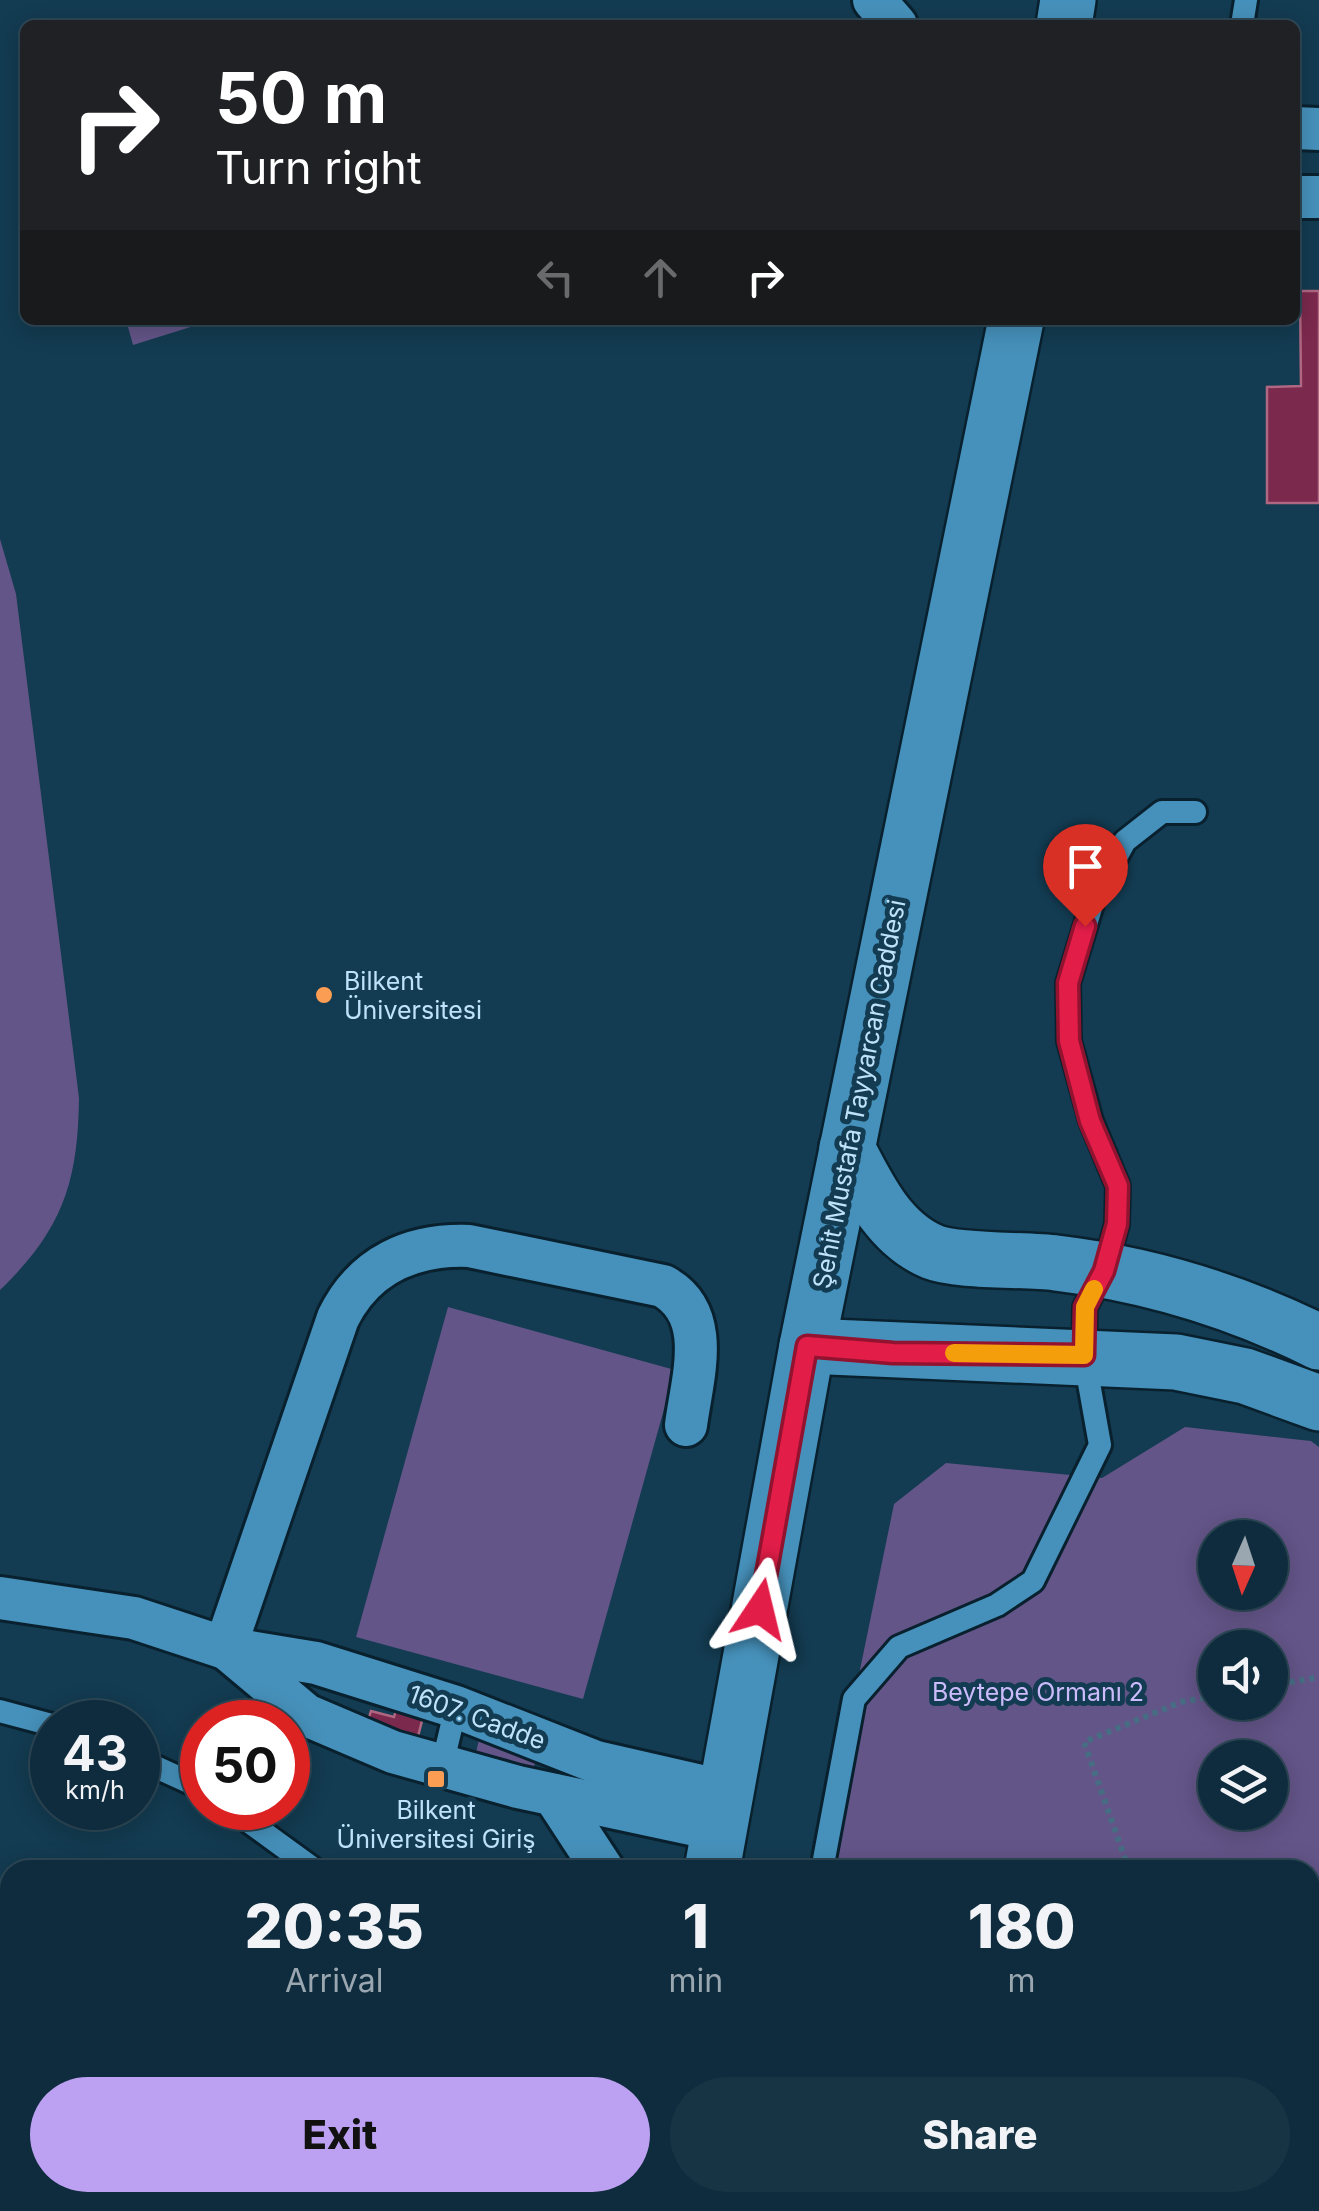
<!DOCTYPE html>
<meta charset="utf-8">
<style>
body{margin:0;font-family:Inter,sans-serif;background:#173444;color:#f1f3f6;height:100vh;display:flex;flex-direction:column;font-size:38px;white-space:nowrap}
*{box-sizing:border-box;margin:0}
p{font-size:32px;color:#9ba7b0}
.icon{flex:none;width:55px;height:55px;fill:none;stroke:currentColor;stroke-width:2;stroke-linecap:round;stroke-linejoin:round}
.map{position:relative;flex:1;overflow:hidden}
.details{position:absolute;left:0px;top:1860px;width:1320px;height:352px;display:flex;flex-direction:column;background:#0e2c3d;border-radius:30px 30px 0 0;box-shadow:0 5px 25px #0003,0 0 0 2px #2e4857}
.details>*{flex:none}
.hud{position:absolute;left:20px;top:20px;width:1280px;height:305px;border-radius:15px;box-shadow:0 5px 25px #0003,0 0 0 2px #2e4857;background:#202124;color:#fff;overflow:hidden}
.needle{width:65px;rotate:183deg}
.controls{position:absolute;left:1198px;top:1520px;display:grid;gap:20px}
.controls a{display:grid;place-items:center;width:90px;height:90px;border-radius:50%;background:#0e2c3d;box-shadow:0 5px 25px #0003,0 0 0 2px #2e4857;font-size:50px}
.speed{position:absolute;left:30px;top:1700px;display:flex;gap:20px;font-size:50px;font-weight:700;text-align:center}
.speed>*{display:grid;place-content:center;width:130px;height:130px;border-radius:50%;background:#0e2c3d;box-shadow:0 5px 25px #0003,0 0 0 2px #2e4857;line-height:1}
.speed small{font-size:25px;font-weight:400}
.speed .limit{border:15px solid #d22;background:#fff;color:#111}
.pin{position:absolute;display:grid;place-items:center;width:85px;height:85px;color:#fff;margin:-102px -42px;border-radius:50% 50% 50% 0;rotate:-45deg;box-shadow:0 0 10px #0007}
.pin .icon{rotate:45deg}
.me{position:absolute;width:110px;margin:-55px;rotate:10deg;stroke-linejoin:round;filter:drop-shadow(0 0 8px #0008)}
.turn{display:flex;align-items:center;gap:35px;height:210px;padding:0 30px;font-size:45px}
.turn .icon{width:130px;height:130px;stroke-width:2.5}
.turn b{display:block;font-size:70px;line-height:85px}
.lanes{display:flex;align-items:center;height:95px;padding:0 30px;background:#0003;justify-content:center;gap:50px;direction:ltr}
.lanes .off{opacity:.35}
.eta{display:flex;justify-content:space-evenly;align-items:center;height:170px;text-align:center}
.eta b{font-size:60px;font-weight:800;line-height:70px}
.primary-button{display:flex;gap:20px;margin-top:auto;padding:20px 30px}
.primary-button a{flex:1;height:115px;border-radius:60px;background:#bca0f2;color:#111;font-size:40px;font-weight:800;line-height:115px;text-align:center}
.primary-button a+a{background:#173444;color:#f1f3f6}
.map>svg:first-child{display:block}
</style>
<div class="map">
<svg width="1319" height="2211" viewBox="0 0 1319 2211">
<rect width="100%" height="100%" fill="#133b51"/>
<!-- green -->
<g fill="#635588" fill-rule="evenodd">
<polygon points="126,320 213,320 133,345"/>
<path d="M0,539L16,594L79,1098C78,1183 62,1230 0,1290Z"/>
<polygon points="448,1307 675,1370 583,1699 356,1637"/>
<path d="M1185,1427L1311,1441L1319,1447V2211H791L792,2202H1310V1870H828L854,1699L894,1504L946,1463L1102,1478ZM1215,1538H1270V1592H1215ZM1215,1648H1270V1702H1215ZM1215,1758H1270V1812H1215Z"/>
<polygon points="480,1735 536,1760 532,1772 475,1757"/>
</g>
<!-- building -->
<g fill="#7b294d" stroke="#af6782" stroke-width="2.5">
<polygon points="1300,291 1319,291 1319,503 1267,503 1267,387 1301,386"/>
<polygon points="396,1710 423,1717 415,1748 366,1727 371,1711 394,1717"/>
<polygon points="9,2107 10,2202 16,2202 17,2211 0,2211 0,2108"/>
<polygon points="482,2202 590,2202 586,2211 500,2211"/>
</g>
<g fill="none" stroke-linecap="round" stroke-linejoin="round">
<defs>
<g id="lane">
<polyline points="1242,25 1246,0"/>
<polyline points="0,1711 52,1725"/>
<polyline points="138,1759 202,1788"/>
<polyline points="442,1766 456,1707"/>
<polyline points="230,1808 315,1870"/>
<polyline points="822,1870 854,1699 899,1647 997,1605 1033,1581 1100,1445 1084,1355 1085,1307 1104,1271 1117,1224 1118,1186 1091,1121 1069,1041 1068,983 1094,898 1125,841 1162,812 1195,812"/>
<polyline points="772,2211 773,2202"/>
</g>
<g id="street">
<polyline points="874,0 896,25"/>
<polyline points="1295,128 1319,129"/>
<polyline points="1295,197 1319,197"/>
<polyline points="0,1598 134,1618 225,1648 316,1663 456,1707 596,1762 727,1792"/>
<path d="M225,1648L338,1318C364,1265 411,1244 469,1246L663,1286C714,1314 692,1378 686,1425"/>
<polyline points="226,1648 306,1715 393,1752 518,1787 719,1830"/>
<polyline points="554,1795 603,1870"/>
</g>
<g id="secondary">
<polyline points="1064,25 1068,0"/>
<path d="M847,1148C867,1187 889,1234 933,1252C958,1262 1026,1259 1056,1263C1148,1274 1236,1301 1319,1342"/>
<polyline points="807,1346 1176,1362 1245,1376 1319,1403"/>
<polyline points="712,1870 807,1346 1016,320"/>
<polyline points="650,2211 651,2202"/>
</g>
</defs>
<!-- lane casing -->
<use href="#lane" stroke="#09212e" stroke-width="28"/>
<!-- street casing -->
<use href="#street" stroke="#09212e" stroke-width="48"/>
<!-- secondary casing -->
<use href="#secondary" stroke="#09212e" stroke-width="60"/>
<!-- path -->
<g stroke="#476d84" stroke-width="6" stroke-dasharray="5 5" stroke-linecap="butt">
<polyline points="1270,1686 1319,1677"/>
<polyline points="1129,1870 1084,1742 1181,1702 1215,1696"/>
</g>
<!-- lane -->
<use href="#lane" stroke="#4691bb" stroke-width="22"/>
<!-- street -->
<use href="#street" stroke="#4691bb" stroke-width="42"/>
<!-- secondary -->
<use href="#secondary" stroke="#4691bb" stroke-width="55"/>
</g>
<g fill="none" stroke-linecap="round" stroke-linejoin="round">
<defs>
<polyline id="route" points="760,1609 807,1346 893,1353 1084,1355 1085,1307 1104,1271 1117,1224 1118,1186 1090,1121 1069,1041 1068,983 1085,926"/>
</defs>
<!-- route casing -->
<use href="#route" stroke="#92132f" stroke-width="25"/>
<!-- route -->
<use href="#route" stroke="#e11d48" stroke-width="18"/>
<!-- slow -->
<polyline stroke="#f59e0b" stroke-width="18" points="954,1353 1084,1355 1085,1307 1094,1289"/>
</g>
<!-- markers -->
<g fill="#fc9d54" stroke="#133b51" stroke-width="4">
<circle cx="324" cy="995" r="10"/>
<rect x="426" y="1769" width="20" height="20" rx="5"/>
</g>
<g text-anchor="middle" stroke-width="10" stroke-linejoin="round" paint-order="stroke">
<!-- poi labels -->
<g font-size="25" fill="#bee2f9" stroke="#133b51" text-anchor="start">
<text x="344" y="990">Bilkent<tspan x="344" dy="29">Üniversitesi</tspan></text>
<text x="436" y="1819" text-anchor="middle">Bilkent<tspan x="436" dy="29">Üniversitesi Giriş</tspan></text>
</g>
<!-- street labels -->
<g font-size="25" fill="#bee2f9" stroke="#133b51">
<text transform="translate(859 1094) rotate(-79)" y="9">Şehit Mustafa Tayyarcan Caddesi</text>
<text transform="translate(477 1717) rotate(20)" y="9">1607. Cadde</text>
</g>
<!-- park labels -->
<g font-size="25" fill="#ccbbfb" stroke="#133b51">
<text x="1038" y="1701">Beytepe Ormanı 2</text>
</g>
</g>
</svg>
<div class="controls">
<a><svg class="needle" viewBox="-14 -14 28 28"><path d="M0-13l5 13h-10z" fill="#e53935"/><path d="M0 13l5-13h-10z" fill="#9ba7b0"/></svg></a>
<a><svg class="icon" aria-label="sound" viewBox="0 0 24 24"><path d="M4 9h4l5-4v14l-5-4H4zM17 9q2 3 0 6"/></svg></a>
<a><svg class="icon" aria-label="layers" viewBox="0 0 24 24"><path d="M12 4l9 5-9 5-9-5zM3 14l9 5 9-5"/></svg></a>
</div>
<div class="speed"><div>43<small>km/h</small></div><div class="limit">50</div></div>
<div class="pin" style="left:1085px;top:926px;background:#d93025"><svg class="icon" aria-label="arrive" viewBox="0 0 24 24"><path d="M6 21V4h12l-3 4 3 4H6"/></svg></div>
<svg class="me" style="left:760px;top:1609px" viewBox="-20 -20 40 40"><path d="M0-17L14 15 0 8-14 15z" fill="#e11d48" stroke="#fff" stroke-width="4"/></svg>
<div class="hud">
<div class="turn"><svg class="icon" aria-label="right" viewBox="0 0 24 24"><path d="M7 20v-9h11M14 6l5 5-5 5"/></svg><div><b>50 m</b>Turn right</div></div>
<div class="lanes"><svg class="icon off" aria-label="left" viewBox="0 0 24 24"><path d="M17 20v-9H6M10 6l-5 5 5 5"/></svg><svg class="icon off" aria-label="ahead" viewBox="0 0 24 24"><path d="M12 20V5M6 11l6-6 6 6"/></svg><svg class="icon" aria-label="right" viewBox="0 0 24 24"><path d="M7 20v-9h11M14 6l5 5-5 5"/></svg></div>
</div>
<section class="details">
<div class="eta">
<div><b>20:35</b><p>Arrival</p></div>
<div><b>1</b><p>min</p></div>
<div><b>180</b><p>m</p></div>
</div>
<div class="primary-button"><a>Exit</a><a>Share</a></div>
</section>
</div>
